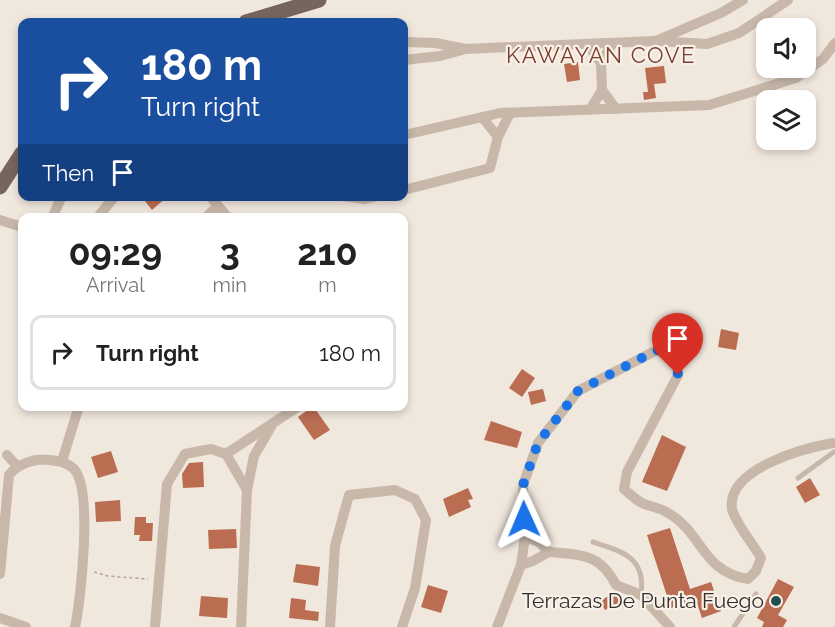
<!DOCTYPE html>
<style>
body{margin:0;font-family:Raleway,sans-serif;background:#f6f6f6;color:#222;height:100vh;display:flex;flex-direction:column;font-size:22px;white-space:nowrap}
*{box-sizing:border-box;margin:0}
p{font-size:20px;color:#767676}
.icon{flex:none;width:33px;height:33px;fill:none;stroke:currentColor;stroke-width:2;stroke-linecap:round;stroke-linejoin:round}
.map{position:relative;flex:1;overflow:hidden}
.sheet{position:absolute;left:18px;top:213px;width:390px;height:198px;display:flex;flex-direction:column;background:#fff;border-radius:12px;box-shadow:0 3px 9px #0003}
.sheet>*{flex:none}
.banner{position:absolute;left:18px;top:18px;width:390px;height:183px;border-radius:12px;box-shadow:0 3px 9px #0003;background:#1a4fa0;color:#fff;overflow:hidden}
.controls{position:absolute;left:756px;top:18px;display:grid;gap:12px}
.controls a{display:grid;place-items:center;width:60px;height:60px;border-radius:12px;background:#fff;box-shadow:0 3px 9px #0003;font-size:30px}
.pin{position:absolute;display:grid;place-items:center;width:51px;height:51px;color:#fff;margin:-62px -26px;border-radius:50% 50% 50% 0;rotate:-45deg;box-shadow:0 0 6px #0007}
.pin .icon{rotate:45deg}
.me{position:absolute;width:66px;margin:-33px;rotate:359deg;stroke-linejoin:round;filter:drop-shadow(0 0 4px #0008)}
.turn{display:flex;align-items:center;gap:21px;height:126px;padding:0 24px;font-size:27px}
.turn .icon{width:78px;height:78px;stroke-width:2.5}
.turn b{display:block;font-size:42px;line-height:51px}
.then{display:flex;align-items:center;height:57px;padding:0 24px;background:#0003;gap:12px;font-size:22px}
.eta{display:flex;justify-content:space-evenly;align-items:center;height:102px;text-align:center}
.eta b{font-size:36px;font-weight:700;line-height:42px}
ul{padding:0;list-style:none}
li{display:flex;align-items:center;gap:18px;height:75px;margin:0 12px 9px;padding:0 12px;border:3px solid #e0e0e0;border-radius:12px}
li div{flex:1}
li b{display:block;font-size:22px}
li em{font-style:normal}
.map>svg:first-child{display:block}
</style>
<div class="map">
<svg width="835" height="627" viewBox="0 0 835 627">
<rect width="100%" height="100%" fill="#f0e7dd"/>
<!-- building -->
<g fill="#ba6d51">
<polygon points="578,62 580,80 567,82 564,64"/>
<polygon points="664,66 666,83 654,84 656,98 644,100 643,92 648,92 645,68"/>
<polygon points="141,196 168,196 152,210"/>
<polygon points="721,329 739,333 736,350 718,347"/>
<polygon points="522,369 535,378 522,397 509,388"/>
<polygon points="543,389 546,401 531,405 528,392"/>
<polygon points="313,406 330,430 314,440 298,417"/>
<polygon points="491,421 522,432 517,448 484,440"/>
<polygon points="662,435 686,447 667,491 642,482"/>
<polygon points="111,451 118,472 98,478 91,457"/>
<polygon points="203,462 204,487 183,488 182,474 189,463"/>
<polygon points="810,478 820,495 805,503 796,487"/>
<polygon points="468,488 473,499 468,500 471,507 449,517 443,499"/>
<polygon points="120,500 121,521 96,522 95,502"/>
<polygon points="135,517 146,517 146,523 153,523 152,541 139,541 140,535 134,535"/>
<polygon points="670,528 690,589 711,582 721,611 702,618 696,600 671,608 647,535"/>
<polygon points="236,529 237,548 209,549 208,530"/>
<polygon points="296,564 320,567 318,586 293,582"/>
<polygon points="778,579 794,587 778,615 787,620 783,627 762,627 764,622 757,618"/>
<polygon points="428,585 448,591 441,613 421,607"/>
<polygon points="612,594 627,598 624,607 616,604 605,610 600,601"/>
<polygon points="201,596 228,598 227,618 199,616"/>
<polygon points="291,598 306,600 305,610 319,612 318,621 289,618"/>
</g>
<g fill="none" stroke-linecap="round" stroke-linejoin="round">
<!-- path -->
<polyline stroke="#b3a295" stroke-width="1.5" stroke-dasharray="3 3" stroke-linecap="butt" points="94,572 108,576 148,579"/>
<!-- lane -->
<g stroke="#c7b8aa" stroke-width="5">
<polyline points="798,478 834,452"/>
<path d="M593,542C624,552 646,558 641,595"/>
<polyline points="734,627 756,594"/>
</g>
<!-- street -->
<g stroke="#c7b8aa" stroke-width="10">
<polyline points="658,40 721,13 743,0"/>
<polyline points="404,42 436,43 465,49 655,41 707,44 739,33 788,0"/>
<polyline points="588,45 601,63 612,44"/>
<polyline points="404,60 440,56 462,50"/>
<polyline points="601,63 602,90"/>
<polyline points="590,110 602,90 616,109"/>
<polyline points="482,117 498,137 510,113"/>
<polyline points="404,135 500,113 709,105 796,78 823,59 835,43"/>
<polyline points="404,190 490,168 498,137"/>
<polyline points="210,196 228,218"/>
<polyline points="342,196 365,199 378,196"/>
<polyline points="52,218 62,196"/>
<polyline points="97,218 115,196"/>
<polyline points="205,218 218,206"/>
<polyline points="0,220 22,227"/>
<polyline points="676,357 692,343"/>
<polyline points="226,454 299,406"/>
<polyline points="7,455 17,466"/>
<polyline points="62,461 79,406"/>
<polyline points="247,490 254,456 271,427"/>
<path d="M549,552C581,555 600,553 616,585L641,595L670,627"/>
<polyline points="521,565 533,561 549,552 539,542 525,537"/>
<path d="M0,574L9,475C18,464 34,458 49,460C58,461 67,462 74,469C93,489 81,599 75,627"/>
<polyline points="0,618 26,627"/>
<polyline points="155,627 167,484 185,454 211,449 226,454 247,490 241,627"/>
<polyline points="330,627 335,546 349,495 395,490 415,499 426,520 415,588 402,627"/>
<path d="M497,627L521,565L525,537L523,485L538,443L578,391L657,350L676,357L678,375L627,472L624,489C630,494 636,500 642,503C651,507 661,508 668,513C703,533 702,572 748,579L756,571L761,558C754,545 735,523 732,509C726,469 804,448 833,443"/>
</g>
<!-- primary -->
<g stroke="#76655c" stroke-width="15">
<polyline points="246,22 319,0"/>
<polyline points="0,187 22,153"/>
</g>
</g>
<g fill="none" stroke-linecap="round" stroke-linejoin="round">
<!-- route -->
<polyline stroke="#1a73e8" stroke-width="10" stroke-dasharray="0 18" points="524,519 523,485 538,443 578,391 657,350 676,357 678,375"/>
</g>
<!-- markers -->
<circle fill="#224e53" stroke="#f8f1e9" stroke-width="2" cx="776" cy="601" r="6"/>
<g text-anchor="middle" stroke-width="4.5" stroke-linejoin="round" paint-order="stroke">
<!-- poi labels -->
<g font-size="21" fill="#352d29" stroke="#f8f1e9" text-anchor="end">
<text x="764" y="608">Terrazas De Punta Fuego</text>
</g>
<!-- neighbourhood labels -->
<g font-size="22" letter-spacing="1.5" fill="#7c3f2a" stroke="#f8f1e9">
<text x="601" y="63">KAWAYAN COVE</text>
</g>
</g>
</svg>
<div class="controls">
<a><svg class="icon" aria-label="sound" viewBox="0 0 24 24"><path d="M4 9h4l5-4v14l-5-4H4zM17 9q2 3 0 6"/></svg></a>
<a><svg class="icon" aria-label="layers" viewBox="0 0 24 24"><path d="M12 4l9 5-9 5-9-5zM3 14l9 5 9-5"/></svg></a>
</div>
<div class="pin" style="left:678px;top:375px;background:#d93025"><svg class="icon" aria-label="arrive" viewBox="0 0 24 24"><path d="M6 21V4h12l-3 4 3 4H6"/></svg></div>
<svg class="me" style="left:524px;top:519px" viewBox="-20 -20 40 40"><path d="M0-17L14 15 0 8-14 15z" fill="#1a73e8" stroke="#fff" stroke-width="4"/></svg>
<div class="banner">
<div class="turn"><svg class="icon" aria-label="right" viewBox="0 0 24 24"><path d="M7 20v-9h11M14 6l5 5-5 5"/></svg><div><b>180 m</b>Turn right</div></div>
<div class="then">Then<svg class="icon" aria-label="arrive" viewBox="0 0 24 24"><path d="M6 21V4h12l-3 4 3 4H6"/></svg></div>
</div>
<section class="sheet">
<div class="eta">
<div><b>09:29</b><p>Arrival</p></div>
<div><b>3</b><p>min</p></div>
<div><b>210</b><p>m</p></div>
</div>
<ul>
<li><svg class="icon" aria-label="right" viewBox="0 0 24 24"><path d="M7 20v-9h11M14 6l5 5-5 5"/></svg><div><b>Turn right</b></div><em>180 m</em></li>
</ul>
</section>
</div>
